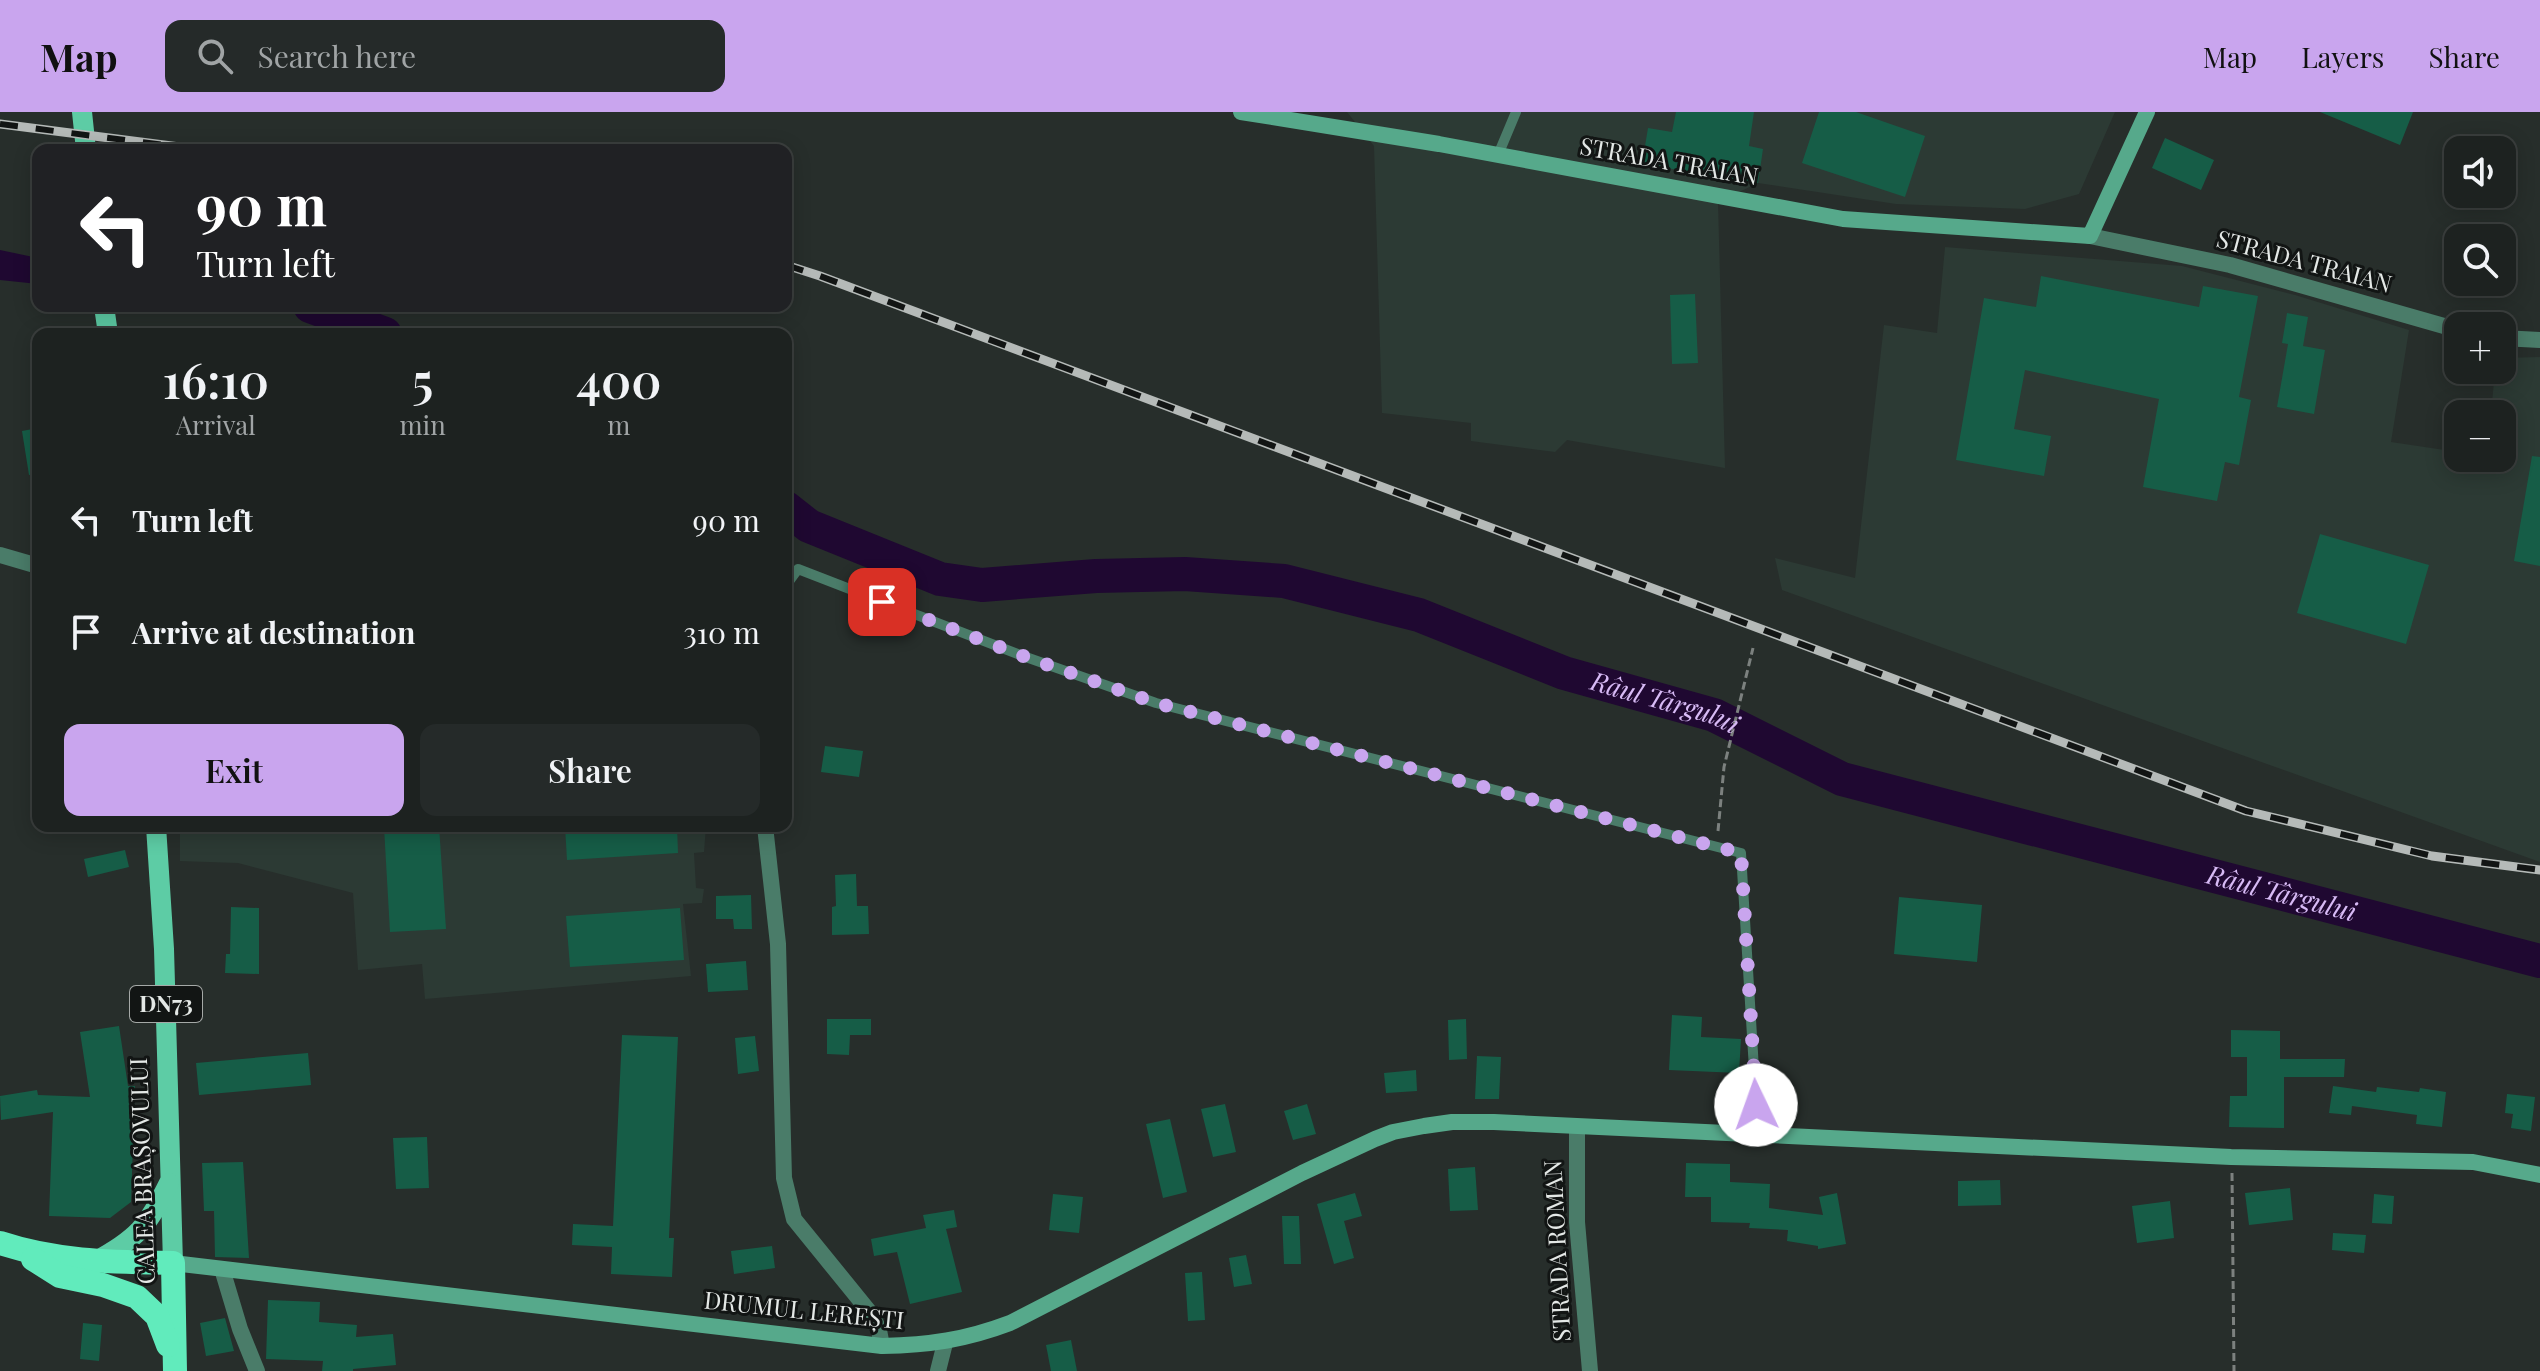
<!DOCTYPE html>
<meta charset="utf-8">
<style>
body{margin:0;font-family:"Playfair Display",serif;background:#252a29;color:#f1f3f6;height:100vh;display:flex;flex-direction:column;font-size:30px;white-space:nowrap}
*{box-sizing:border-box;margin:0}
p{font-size:26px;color:#a0a4a5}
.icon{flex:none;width:44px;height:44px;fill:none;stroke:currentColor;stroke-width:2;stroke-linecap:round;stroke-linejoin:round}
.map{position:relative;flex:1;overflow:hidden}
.details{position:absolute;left:32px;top:216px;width:760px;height:504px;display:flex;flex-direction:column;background:#1d2220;border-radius:16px;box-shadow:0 4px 20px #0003,0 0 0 2px #3b3f3e}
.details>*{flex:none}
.banner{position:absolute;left:32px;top:32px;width:760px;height:168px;border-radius:16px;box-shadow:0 4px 20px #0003,0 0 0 2px #3b3f3e;background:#202124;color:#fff;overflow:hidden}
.tools{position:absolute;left:2444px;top:24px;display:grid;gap:16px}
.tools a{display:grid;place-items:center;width:72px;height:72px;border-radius:16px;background:#1d2220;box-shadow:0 4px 20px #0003,0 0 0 2px #3b3f3e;font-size:40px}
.pin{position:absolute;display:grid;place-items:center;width:68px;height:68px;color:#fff;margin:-34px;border-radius:16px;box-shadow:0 4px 12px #0006}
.me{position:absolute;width:88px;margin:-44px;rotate:357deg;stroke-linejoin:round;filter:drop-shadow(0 0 6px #0008)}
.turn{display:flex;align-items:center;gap:28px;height:168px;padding:0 32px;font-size:36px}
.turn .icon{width:104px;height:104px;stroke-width:2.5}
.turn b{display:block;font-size:56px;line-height:68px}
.eta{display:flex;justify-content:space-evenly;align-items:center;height:136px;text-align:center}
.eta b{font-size:48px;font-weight:600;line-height:56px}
.primary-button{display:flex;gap:16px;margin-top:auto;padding:16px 32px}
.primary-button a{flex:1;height:92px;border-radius:16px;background:#c9a5ee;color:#111;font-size:32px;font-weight:600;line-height:92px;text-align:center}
.primary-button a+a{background:#252a29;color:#f1f3f6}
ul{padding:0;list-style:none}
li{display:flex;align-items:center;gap:24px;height:112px;padding:0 32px}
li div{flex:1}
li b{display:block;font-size:30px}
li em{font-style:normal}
header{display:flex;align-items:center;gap:48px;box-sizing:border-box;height:112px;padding:0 40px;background:#c9a5ee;color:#111}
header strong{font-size:38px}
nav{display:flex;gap:44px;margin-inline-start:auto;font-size:28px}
.search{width:560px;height:72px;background:#252a29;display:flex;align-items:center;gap:20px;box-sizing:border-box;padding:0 28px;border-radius:16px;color:#a0a4a5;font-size:30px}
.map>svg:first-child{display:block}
</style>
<header>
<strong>Map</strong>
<div class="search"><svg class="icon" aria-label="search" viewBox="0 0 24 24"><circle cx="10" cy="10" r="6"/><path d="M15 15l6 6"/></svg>Search here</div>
<nav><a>Map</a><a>Layers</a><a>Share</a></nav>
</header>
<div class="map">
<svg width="2540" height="1259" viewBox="0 0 2540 1259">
<rect width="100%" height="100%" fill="#272e2b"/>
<!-- built -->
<g fill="#2c3a34">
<polygon points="1347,0 2115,0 2079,82 2025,97 1896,92 1758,71 1718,90 1725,356 1567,328 1555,340 1471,329 1471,311 1382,301 1374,34"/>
<polygon points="1945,135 2182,154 2295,183 2409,218 2391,330 2458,340 2458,346 2502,346 2502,302 2491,302 2495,258 2502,258 2502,246 2540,245 2540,750 1782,478 1775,446 1855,466 1884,213 1937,221"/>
<polygon points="180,714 706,714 704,740 694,741 696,776 704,777 702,791 683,792 691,864 425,887 422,852 358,858 353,781 238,751 180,749"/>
</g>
<!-- water -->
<polygon fill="#1f0831" points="0,138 38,146 38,172 0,168"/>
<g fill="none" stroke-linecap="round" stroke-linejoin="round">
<!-- river -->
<g stroke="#1f0831" stroke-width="34">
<polyline points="310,194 385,222"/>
<path id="s1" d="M786,396L809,414L940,467L982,473L1096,464L1185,462L1284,469L1419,503L1564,561L1714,603L1842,667L2540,849"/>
</g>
</g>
<!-- building -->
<g fill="#165d47">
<polygon points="1676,0 1754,0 1749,34 1763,37 1758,71 1642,52 1648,16 1672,20"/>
<polygon points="1819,0 1856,0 1925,24 1905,85 1802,51"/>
<polygon points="2320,0 2413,0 2400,33"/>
<polygon points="2165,26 2214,48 2201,78 2152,56"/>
<polygon points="2041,164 2199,195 2203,174 2258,184 2239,285 2251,288 2239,353 2225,350 2217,389 2143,375 2159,287 2025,258 2014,317 2051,324 2044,364 1956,348 1984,186 2036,195"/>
<polygon points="1695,182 1698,251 1672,252 1670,183"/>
<polygon points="2287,201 2308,205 2303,234 2325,238 2314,302 2277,295 2288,232 2282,231"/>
<polygon points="38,316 38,362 29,363 22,319"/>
<polygon points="2532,344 2540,345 2540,454 2514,449"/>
<polygon points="2320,422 2429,453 2406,532 2297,501"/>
<polygon points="825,634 863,639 859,665 821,660"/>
<polygon points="408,714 439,714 446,817 390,820 384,715"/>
<polygon points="565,714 677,714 678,741 567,748"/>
<polygon points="125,738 129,755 88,765 84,747"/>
<polygon points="856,762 857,794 868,794 869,822 832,823 832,795 836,794 835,763"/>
<polygon points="751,783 752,817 734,817 733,807 716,807 716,784"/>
<polygon points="1899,785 1982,793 1977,850 1894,842"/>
<polygon points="231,795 259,796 259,862 225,861 226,842 230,842"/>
<polygon points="680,796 684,848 570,855 566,804"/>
<polygon points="746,849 748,878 708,880 706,852"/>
<polygon points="1672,903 1702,905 1701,925 1741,927 1739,961 1669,958"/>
<polygon points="827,907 871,907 871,923 850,923 849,943 827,942"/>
<polygon points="1466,907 1467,947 1449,948 1448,908"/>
<polygon points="119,914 128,974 135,974 131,1090 110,1106 49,1104 53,1000 1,1008 0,984 37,978 38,983 90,985 80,920"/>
<polygon points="2231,918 2280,919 2280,947 2345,947 2344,965 2284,965 2284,1016 2229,1015 2230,984 2247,984 2247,945 2231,945"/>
<polygon points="622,923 678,925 669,1126 674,1126 672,1165 611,1162 612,1135 572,1133 573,1112 613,1114"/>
<polygon points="755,924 759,959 738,962 735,926"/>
<polygon points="308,941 311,973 199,983 196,951"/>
<polygon points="1477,944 1501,945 1499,987 1475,987"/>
<polygon points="1416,958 1417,979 1386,981 1384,961"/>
<polygon points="2333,974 2376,980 2377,975 2419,980 2420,976 2446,980 2442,1015 2416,1012 2417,1003 2352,994 2351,1003 2329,1001"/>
<polygon points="2507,982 2535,985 2531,1019 2511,1016 2513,1002 2505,1001"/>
<polygon points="1225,992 1236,1040 1213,1045 1201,997"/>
<polygon points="1307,992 1316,1022 1293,1028 1284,999"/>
<polygon points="1170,1007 1187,1080 1163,1086 1146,1012"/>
<polygon points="427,1025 429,1076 396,1077 393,1026"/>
<polygon points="243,1050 249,1146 215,1145 214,1099 204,1099 202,1051"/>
<polygon points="1686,1051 1730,1052 1730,1070 1770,1072 1769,1096 1823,1103 1819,1085 1837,1081 1846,1132 1818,1137 1818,1134 1787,1129 1788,1118 1749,1116 1750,1111 1711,1110 1711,1085 1685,1085"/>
<polygon points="1475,1055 1478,1098 1450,1099 1448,1057"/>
<polygon points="2000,1068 2001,1093 1958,1094 1958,1069"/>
<polygon points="2290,1076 2293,1108 2249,1113 2245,1081"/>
<polygon points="1355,1081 1362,1104 1344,1109 1354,1146 1334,1152 1317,1092"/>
<polygon points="1053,1082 1083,1085 1079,1121 1049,1118"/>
<polygon points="2374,1082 2394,1084 2392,1112 2372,1111"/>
<polygon points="2170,1089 2174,1126 2137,1131 2132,1094"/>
<polygon points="954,1098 957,1115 946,1117 962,1180 910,1192 897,1140 874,1144 871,1127 926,1116 923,1103"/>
<polygon points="1282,1104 1299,1104 1301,1152 1284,1152"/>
<polygon points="2333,1121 2366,1123 2364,1141 2332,1138"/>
<polygon points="772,1134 775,1156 734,1162 731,1139"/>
<polygon points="1246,1143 1252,1172 1234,1175 1229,1146"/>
<polygon points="1202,1160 1205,1208 1188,1209 1185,1161"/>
<polygon points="268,1188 320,1190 319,1210 357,1213 356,1225 393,1222 396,1253 353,1257 353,1259 322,1259 323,1249 266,1247"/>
<polygon points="225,1206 234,1239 206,1244 200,1211"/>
<polygon points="83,1211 102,1213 99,1249 80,1247"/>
<polygon points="1071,1228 1077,1259 1051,1259 1046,1233"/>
</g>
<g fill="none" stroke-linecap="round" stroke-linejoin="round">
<!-- path -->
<g stroke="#7c817f" stroke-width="3" stroke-dasharray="8 4" stroke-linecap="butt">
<polyline points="1718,719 1724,655 1753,536"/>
<polyline points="2232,1061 2234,1259"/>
</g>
<!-- lane -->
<g stroke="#4a7c69" stroke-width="10">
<polyline points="1498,43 1516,0"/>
<polyline points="786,479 787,472 798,457 1023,544 1156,591 1741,741 1758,1024"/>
</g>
<!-- street -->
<g stroke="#4a7c69" stroke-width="16">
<polyline points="2090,124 2230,153 2458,218"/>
<polyline points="2502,226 2540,228"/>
<polyline points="0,443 38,454"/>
<polyline points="765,714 778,832 784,1066 794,1107 872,1203 879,1218 882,1234"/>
<polyline points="1577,1015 1577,1110 1590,1259"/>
<polyline points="222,1157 240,1217 257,1259"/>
<polyline points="938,1259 945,1231"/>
</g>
<!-- secondary -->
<g stroke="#56a98b" stroke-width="16">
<polyline points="1241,0 1439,32 1843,107 2090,124 2147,0"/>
<path d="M173,1151L882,1234C929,1233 965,1228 1010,1211L1302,1061L1375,1027L1393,1020L1424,1014L1452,1010H1494L2231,1045L2473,1050L2540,1063"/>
</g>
<!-- primary -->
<g stroke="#5dcca5" stroke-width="20">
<polyline points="82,0 86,38"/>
<polyline points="104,194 108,222"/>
<polyline points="156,714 164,837 173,1151"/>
<path d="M94,1150C137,1127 148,1114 169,1071"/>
</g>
<!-- highway -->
<g stroke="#61ebbc" stroke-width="24">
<path d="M0,1131C57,1150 113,1150 173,1151L175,1259"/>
<polyline points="33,1147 60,1164 103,1173 137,1185 157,1204 168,1233"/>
</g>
<defs>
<g id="rail">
<polyline points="0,12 203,38"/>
<polyline points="786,153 820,164 2246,699 2432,744 2540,758"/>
</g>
</defs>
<!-- rail casing -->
<use href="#rail" stroke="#b5bab8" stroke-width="9"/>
<!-- rail -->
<use href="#rail" stroke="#121514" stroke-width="6" stroke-dasharray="18" stroke-linecap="butt"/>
</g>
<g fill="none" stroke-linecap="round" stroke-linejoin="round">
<!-- route -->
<polyline stroke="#c9a5ee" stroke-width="14" stroke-dasharray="0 25.2" points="882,490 1023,544 1156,591 1741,741 1756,993"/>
</g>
<g text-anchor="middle" stroke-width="6" stroke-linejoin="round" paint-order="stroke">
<!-- shield labels -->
<rect fill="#121514" stroke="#a5a9a7" stroke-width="2" x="130" y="874" width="72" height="36" rx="6"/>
<g font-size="22" font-weight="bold" fill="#e4e8e6">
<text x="166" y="900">DN73</text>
</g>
<!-- street labels -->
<g font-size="24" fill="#e4e8e6" stroke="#121514">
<text transform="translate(1669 50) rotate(10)" y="8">STRADA TRAIAN</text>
<text transform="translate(2304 150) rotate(15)" y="8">STRADA TRAIAN</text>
<text transform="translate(143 1059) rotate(-92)" y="8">CALEA BRAȘOVULUI</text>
<text transform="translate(1558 1139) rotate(-93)" y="8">STRADA ROMAN</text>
<text transform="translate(804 1199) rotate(6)" y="8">DRUMUL LEREȘTI</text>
</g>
<!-- water labels -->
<g font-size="26" font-style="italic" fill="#d7baf5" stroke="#121514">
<text dy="9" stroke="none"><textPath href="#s1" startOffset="916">Râul Târgului</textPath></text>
<text dy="9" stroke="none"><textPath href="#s1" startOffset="1564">Râul Târgului</textPath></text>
</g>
</g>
</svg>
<div class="tools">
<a><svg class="icon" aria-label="sound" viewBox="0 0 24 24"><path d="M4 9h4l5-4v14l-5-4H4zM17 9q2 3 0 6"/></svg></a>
<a><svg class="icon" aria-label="search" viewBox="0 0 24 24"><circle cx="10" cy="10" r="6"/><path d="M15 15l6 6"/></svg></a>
<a>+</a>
<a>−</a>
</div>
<div class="pin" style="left:882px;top:490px;background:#d93025"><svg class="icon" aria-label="arrive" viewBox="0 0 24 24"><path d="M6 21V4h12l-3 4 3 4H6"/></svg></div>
<svg class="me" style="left:1756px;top:993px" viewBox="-20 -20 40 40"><circle r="19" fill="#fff"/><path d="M0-13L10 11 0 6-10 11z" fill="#c9a5ee"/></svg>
<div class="banner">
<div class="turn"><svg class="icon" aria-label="left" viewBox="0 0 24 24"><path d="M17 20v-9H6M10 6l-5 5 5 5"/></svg><div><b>90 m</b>Turn left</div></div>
</div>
<section class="details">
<div class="eta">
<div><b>16:10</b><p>Arrival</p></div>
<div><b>5</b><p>min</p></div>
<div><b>400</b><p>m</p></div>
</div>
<ul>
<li><svg class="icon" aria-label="left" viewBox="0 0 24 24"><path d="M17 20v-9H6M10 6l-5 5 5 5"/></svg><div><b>Turn left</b></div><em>90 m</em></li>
<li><svg class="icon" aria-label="arrive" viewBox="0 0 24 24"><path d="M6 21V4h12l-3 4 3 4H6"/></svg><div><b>Arrive at destination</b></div><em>310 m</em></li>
</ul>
<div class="primary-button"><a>Exit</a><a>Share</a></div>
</section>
</div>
